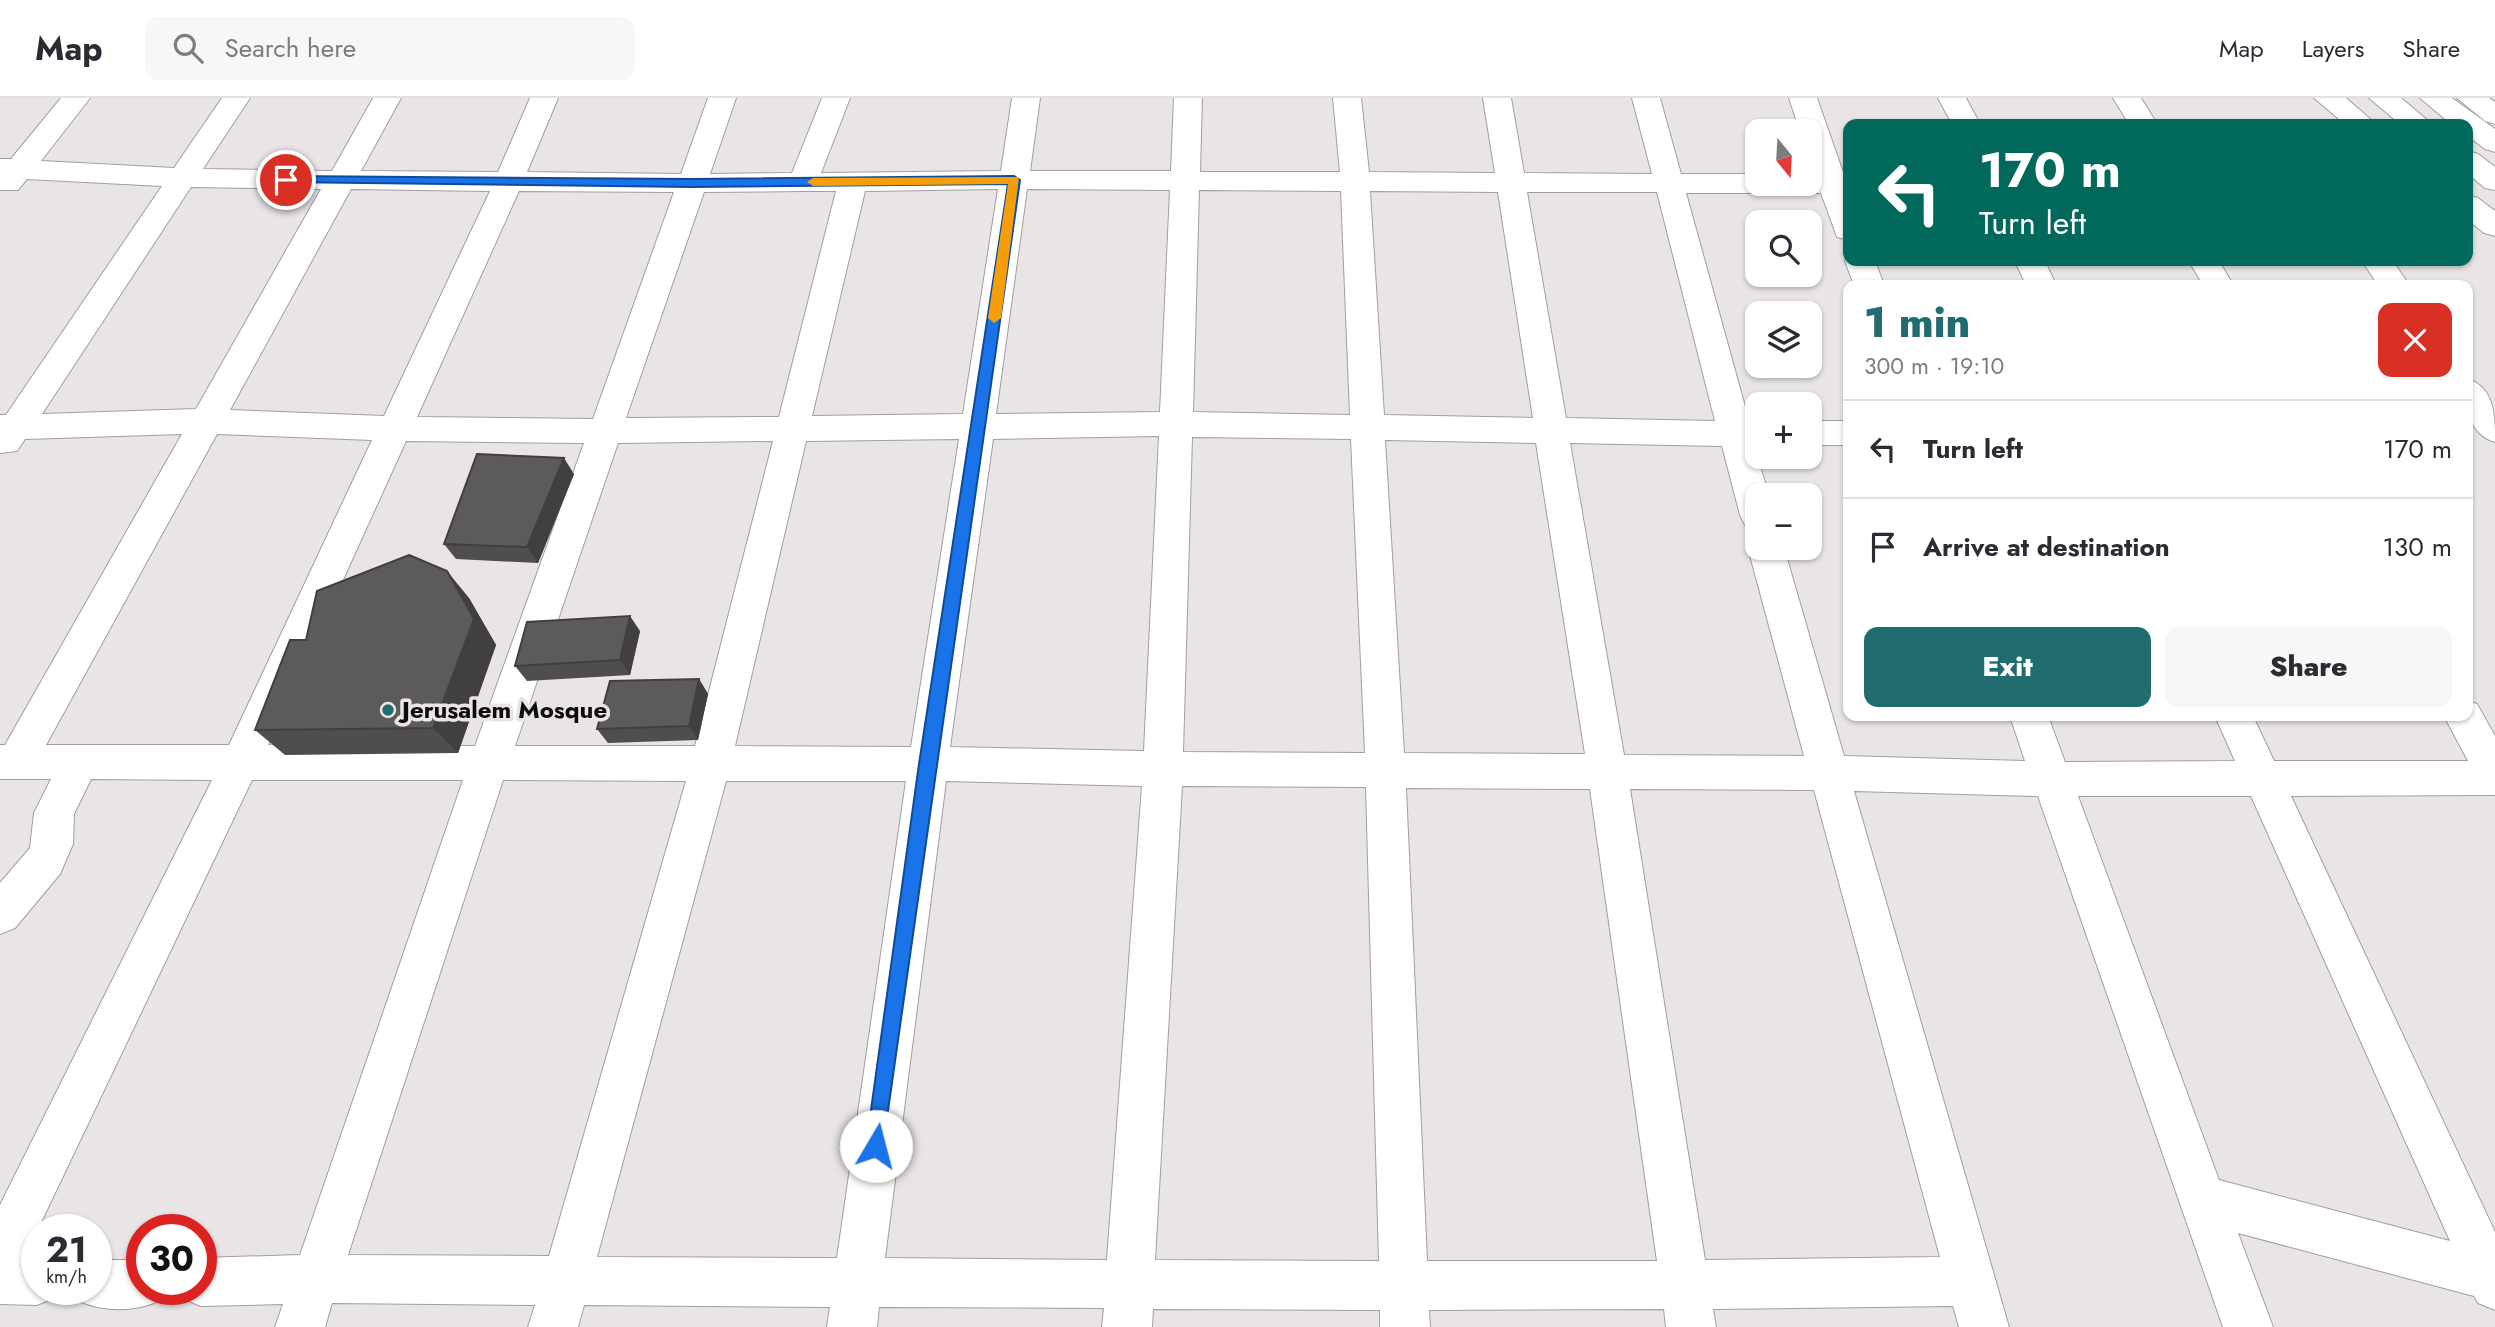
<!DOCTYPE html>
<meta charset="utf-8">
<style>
body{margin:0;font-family:Jost,sans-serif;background:#f7f7f7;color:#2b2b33;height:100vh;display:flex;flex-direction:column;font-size:26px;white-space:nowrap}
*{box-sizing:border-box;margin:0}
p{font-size:23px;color:#7c7c81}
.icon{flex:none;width:38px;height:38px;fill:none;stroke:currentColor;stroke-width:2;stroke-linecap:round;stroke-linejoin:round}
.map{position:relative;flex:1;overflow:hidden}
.panel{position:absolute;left:1843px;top:182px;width:630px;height:441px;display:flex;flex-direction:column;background:#fff;border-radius:14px;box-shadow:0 2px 5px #0004}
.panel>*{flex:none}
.banner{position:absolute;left:1843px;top:21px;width:630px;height:147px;border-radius:14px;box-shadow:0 2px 5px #0004;background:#00695c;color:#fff;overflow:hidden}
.needle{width:46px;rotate:162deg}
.buttons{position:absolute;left:1745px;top:21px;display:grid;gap:14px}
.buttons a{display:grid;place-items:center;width:77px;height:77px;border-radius:14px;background:#fff;box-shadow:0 2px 5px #0004;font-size:35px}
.speed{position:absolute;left:21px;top:1116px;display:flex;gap:14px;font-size:35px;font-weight:700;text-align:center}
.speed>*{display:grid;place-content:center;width:91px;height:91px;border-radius:50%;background:#fff;box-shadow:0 2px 5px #0004;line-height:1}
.speed small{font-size:18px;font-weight:400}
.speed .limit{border:10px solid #d22;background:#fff;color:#111}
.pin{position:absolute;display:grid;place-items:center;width:60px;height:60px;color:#fff;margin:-30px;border:4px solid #fff;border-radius:50%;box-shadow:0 2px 7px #0007}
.me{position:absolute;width:77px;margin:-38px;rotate:8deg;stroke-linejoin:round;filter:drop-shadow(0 0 5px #0008)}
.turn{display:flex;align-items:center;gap:24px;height:147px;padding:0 21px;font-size:32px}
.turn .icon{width:91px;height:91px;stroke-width:2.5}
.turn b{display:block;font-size:49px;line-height:60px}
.round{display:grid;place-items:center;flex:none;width:74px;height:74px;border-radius:14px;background:#f7f7f7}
.head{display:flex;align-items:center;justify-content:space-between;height:119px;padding:0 21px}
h1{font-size:42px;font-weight:800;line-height:52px;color:#206c6f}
.button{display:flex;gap:14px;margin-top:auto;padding:14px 21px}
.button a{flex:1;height:80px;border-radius:14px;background:#206c6f;color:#fff;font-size:28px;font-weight:800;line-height:80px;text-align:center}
.button a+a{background:#f7f7f7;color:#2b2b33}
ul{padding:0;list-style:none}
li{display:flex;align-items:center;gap:21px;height:98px;padding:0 21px;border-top:2px solid #e1e1e2}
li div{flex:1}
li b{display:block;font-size:26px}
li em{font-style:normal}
header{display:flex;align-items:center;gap:42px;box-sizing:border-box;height:98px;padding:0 35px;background:#fff;border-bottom:2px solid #e1e1e2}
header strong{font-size:33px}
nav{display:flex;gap:38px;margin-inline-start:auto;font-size:24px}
.search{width:490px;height:63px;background:#f7f7f7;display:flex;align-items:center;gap:18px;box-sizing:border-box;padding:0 24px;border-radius:14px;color:#7c7c81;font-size:26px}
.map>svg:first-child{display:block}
</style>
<header>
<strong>Map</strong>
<div class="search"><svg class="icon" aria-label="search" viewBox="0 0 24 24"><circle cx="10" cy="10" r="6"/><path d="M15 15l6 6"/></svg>Search here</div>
<nav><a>Map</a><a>Layers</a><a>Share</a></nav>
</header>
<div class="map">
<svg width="2495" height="1229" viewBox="0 0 2495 1229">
<rect width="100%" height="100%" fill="#e9e5e7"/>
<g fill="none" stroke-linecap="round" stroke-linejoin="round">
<defs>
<g id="minor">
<path d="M61,0H90L41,63L174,70L222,0H250L203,71L332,73L373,0H401L361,73L498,74L530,0H558L527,74L681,76L708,0H736L710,76L792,75L822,0H850L821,75L1001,73L1012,0H1040L1030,73H1171L1174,0H1202L1200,74H1340L1333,0H1361L1369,74L1495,75L1483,0H1511L1524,75L1652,76L1632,0H1660L1681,76H1757V86H1810V76L1815,77L1810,61V33H1800L1789,0H1817L1844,77H1848V142L1837,139L1821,95H1686L1749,323L1757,324V359L1769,397H1757V430L1745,427L1740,417L1722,348L1570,345L1624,657L1804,658L1748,450L1757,439V450H1784L1844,658L2025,663L2010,618H2048L2065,664L2235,663L2215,618H2253L2274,663H2468L2444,618H2468V603L2477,606L2495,638V697L2291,698L2495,1134V1212L2478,1205L2474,1198L2238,1135L2273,1229H2223L2038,698L1854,693L2009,1229H1959L1953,1208L1713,1211L1716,1229H1666L1664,1211L1429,1212L1430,1229H1380V1212L1153,1211L1152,1229H1102L1104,1210L879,1209L877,1229H827L830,1209L584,1207L578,1229H528L535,1207L332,1205L325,1229H275L283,1206L201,1208L184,1201L180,1192H201V1160L300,1157L463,682H252L25,1158L37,1159V1192H58L54,1200L37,1207L0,1206V1107L212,682L91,681L74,716L73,746L60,776L15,830L0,836V785L30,750L34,715L51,681H0V647H5L182,336L25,341L17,353L0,355V317H6L162,88L27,81L18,92H0V61H11ZM191,89L321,91L196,311L42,316ZM351,91L490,93L384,318L230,312ZM998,91L963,316L812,318L865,93ZM1027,91L1170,92L1160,314L996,316ZM1199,92L1341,93L1350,317L1193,314ZM519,93L674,94L593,321L417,319ZM803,93H836L779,319L626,320L704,94ZM1370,93L1498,94L1533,320L1384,317ZM1527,94H1657L1715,323L1566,320ZM217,336L372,342L229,647H46ZM1159,338L1144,653L950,649L993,341ZM1192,339L1351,341L1365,655L1183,654ZM959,341L911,649L735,648L806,343ZM1385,342L1536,345L1585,656L1404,655ZM406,343L584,345L475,648L268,647ZM773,343L695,648H515L618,345ZM503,682L686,683L549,1158L348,1157ZM726,683H906L837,1160L597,1159ZM946,683L1142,688L1107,1162L885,1160ZM1182,688L1366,689L1379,1163L1155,1162ZM1406,690L1590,691L1657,1163H1427ZM1630,691L1814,692L1940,1159L1705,1162ZM2078,698H2251L2450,1143L2219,1082Z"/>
<polygon points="1938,0 1966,0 1980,26 1952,26"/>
<polygon points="2113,0 2141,0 2157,26 2129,26"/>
<polygon points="2314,0 2346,0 2376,26 2345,26"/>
<polygon points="2457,0 2489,0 2495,4 2495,26 2485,23"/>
<polygon points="2468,97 2478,100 2495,113 2495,138 2484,135 2468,122"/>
<polygon points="1848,158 1848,163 1875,163 1884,187 1854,187 1845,163"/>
<polygon points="2015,163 2045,163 2056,187 2026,187"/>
<polygon points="2189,163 2219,163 2233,187 2203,187"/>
<polygon points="2362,163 2393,163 2409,187 2378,187"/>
<path d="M2468,281C2495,290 2495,319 2495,344C2467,336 2466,306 2468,281Z"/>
<rect x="1810" y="323" width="38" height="24"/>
<path d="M96,1162H142V1192H164L159,1203C134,1214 104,1214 79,1203L74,1192H96Z"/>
</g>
<g id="highway">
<polygon points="2369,0 2401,0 2432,26 2400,26"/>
<polygon points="2420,0 2452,0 2495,31 2495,54 2485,51 2468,38 2468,26 2451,26"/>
<polygon points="2468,53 2478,56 2495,69 2495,92 2485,90 2468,76"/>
</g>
</defs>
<!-- minor casing -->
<use href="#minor" stroke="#a29ea0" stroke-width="2"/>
<!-- highway casing -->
<use href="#highway" stroke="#a29ea0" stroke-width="2"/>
<!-- minor -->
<use href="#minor" fill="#fff" fill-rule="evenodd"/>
<!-- highway -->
<use href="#highway" fill="#fff" fill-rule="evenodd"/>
</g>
<!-- wall -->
<g fill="#504d4e">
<polygon points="574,376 538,465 456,461 444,446"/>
<polygon points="469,500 496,547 458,655 285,657 255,632"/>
<polygon points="640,533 630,577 527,583 515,568"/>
<polygon points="699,581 708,596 698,642 608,645 597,631"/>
</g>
<!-- shaded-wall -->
<g fill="#413f40">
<polygon points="564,360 574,376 538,465 527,449"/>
<polygon points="447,473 469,500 496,547 458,655 433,630"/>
<polygon points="630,518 640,533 630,577 620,562"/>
<polygon points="699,581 708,596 698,642 689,628"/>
</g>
<!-- building -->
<g fill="#5d5a5b" stroke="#413f40" stroke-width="2">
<polygon points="477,356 564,360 527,449 444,446"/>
<polygon points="409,457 447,473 474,521 433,630 255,632 290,542 306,542 317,493"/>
<polygon points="630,518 620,562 515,568 527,524"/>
<polygon points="699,581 689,628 597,631 610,583"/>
</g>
<!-- route -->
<polygon fill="#1a73e8" stroke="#114b97" stroke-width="2" points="286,78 693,81 1014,78 1020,82 882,1055 876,1058 869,1055 866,1048 919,666 1008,86 693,89 282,84 280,82"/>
<!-- slow -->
<polygon fill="#f59e0b" points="1019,79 1001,220 994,225 988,220 1008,86 813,88 807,84 813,80"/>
<!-- markers -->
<circle fill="#206c6f" stroke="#e9e5e7" stroke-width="2.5" cx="388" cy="612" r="7"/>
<g text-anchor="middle" stroke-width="7" stroke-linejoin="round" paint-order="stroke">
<!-- poi labels -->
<g font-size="24" font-weight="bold" fill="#0d0c0d" stroke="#e9e5e7" text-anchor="start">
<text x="402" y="620">Jerusalem Mosque</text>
</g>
</g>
</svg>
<div class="buttons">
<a><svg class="needle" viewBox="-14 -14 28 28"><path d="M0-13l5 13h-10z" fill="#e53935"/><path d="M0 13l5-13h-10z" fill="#7c7c81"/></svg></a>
<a><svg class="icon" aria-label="search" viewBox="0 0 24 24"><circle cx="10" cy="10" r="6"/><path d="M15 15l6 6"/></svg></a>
<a><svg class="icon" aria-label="layers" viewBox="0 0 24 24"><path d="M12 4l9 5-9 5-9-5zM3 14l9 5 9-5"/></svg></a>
<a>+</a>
<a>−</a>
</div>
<div class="speed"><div>21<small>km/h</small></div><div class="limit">30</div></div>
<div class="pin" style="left:286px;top:82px;background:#d93025"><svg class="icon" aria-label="arrive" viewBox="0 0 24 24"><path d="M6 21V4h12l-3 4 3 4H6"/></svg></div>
<svg class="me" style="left:876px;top:1048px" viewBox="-20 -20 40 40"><circle r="19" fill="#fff"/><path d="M0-13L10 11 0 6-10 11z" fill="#1a73e8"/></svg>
<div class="banner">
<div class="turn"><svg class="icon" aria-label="left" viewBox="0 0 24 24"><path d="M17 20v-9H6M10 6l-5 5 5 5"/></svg><div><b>170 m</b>Turn left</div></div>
</div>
<section class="panel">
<div class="head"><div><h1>1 min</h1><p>300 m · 19:10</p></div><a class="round" style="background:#d93025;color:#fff"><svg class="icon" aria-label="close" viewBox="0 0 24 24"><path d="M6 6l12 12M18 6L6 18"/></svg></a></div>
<ul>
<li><svg class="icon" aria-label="left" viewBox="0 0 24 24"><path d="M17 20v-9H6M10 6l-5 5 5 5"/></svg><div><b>Turn left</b></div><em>170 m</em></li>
<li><svg class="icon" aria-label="arrive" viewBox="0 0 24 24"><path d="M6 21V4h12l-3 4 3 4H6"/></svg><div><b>Arrive at destination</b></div><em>130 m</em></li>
</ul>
<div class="button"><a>Exit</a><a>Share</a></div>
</section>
</div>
